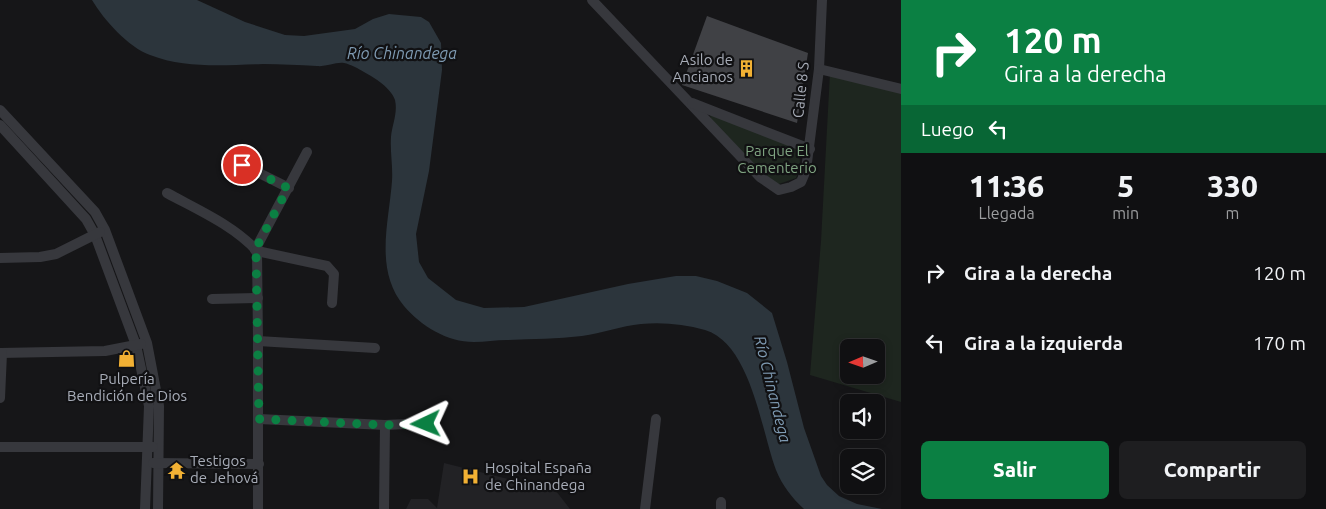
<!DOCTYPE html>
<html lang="es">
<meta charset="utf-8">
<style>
body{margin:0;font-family:Ubuntu,sans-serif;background:#1e1e20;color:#f1f3f6;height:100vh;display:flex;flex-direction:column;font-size:19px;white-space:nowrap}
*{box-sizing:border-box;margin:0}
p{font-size:16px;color:#9c9d9f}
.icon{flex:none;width:28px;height:28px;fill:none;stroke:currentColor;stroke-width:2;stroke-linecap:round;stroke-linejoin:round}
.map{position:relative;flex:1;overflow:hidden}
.panel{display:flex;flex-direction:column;background:#101012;width:425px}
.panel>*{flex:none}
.banner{background:#0b8043;color:#fff;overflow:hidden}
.needle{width:32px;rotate:268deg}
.buttons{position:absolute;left:840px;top:339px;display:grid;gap:10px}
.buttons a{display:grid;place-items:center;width:45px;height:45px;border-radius:8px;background:#101012;box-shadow:0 2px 8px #0003,0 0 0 1px #303032;font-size:25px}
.pin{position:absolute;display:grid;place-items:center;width:42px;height:42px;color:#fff;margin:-21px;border:2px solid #fff;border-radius:50%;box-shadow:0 1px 5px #0007}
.me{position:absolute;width:55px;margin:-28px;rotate:268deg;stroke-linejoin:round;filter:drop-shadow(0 0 4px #0008)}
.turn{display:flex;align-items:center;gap:18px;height:105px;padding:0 20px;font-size:22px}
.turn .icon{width:65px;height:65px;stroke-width:2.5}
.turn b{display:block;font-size:35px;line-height:42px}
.then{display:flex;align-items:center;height:48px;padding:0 20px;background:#0003;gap:10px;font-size:19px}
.eta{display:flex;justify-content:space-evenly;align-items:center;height:85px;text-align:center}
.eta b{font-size:30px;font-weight:800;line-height:35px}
.button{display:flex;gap:10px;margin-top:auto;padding:10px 20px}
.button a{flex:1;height:58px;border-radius:8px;background:#0b8043;color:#fff;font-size:20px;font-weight:800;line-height:58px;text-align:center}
.button a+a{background:#1e1e20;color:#f1f3f6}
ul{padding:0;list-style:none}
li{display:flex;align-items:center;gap:15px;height:70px;padding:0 20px}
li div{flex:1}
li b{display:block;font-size:19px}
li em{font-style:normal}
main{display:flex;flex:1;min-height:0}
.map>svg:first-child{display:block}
</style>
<main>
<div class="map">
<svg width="901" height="509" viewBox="0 0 901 509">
<rect width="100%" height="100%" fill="#161618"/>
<!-- built -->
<polygon fill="#222225" points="444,463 556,491 570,509 406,509 411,499 428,499 437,508"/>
<!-- green -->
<g fill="#1e261f" fill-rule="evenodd">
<path d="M830,73L901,92V402L810,375L821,241ZM849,348H876V375H849Z"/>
<path d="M710,114L793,143C801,158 802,162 796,178L779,184L769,180L711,121Z"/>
</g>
<!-- water -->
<path fill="#2c353c" d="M92,0H197L245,22L285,35L304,36L355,29L373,19L389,14L421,17L429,22L441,43L442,70L429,171L416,234L419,262L428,278L456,300L484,308L524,307L628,284L676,276H696L717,281L747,293L772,313L787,362L804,428L821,476L827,485L839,496L857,504L882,509H804C792,498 782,485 776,470C761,430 751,344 705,330C684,324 662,322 641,324C621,326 602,333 582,336C557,339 532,339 507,340C496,340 485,342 474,342C447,342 421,326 404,306C374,270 389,222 392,181C393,166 390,152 391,137C392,125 398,113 395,100C391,88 375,78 364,72C359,69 350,64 344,63C335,62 326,67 317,66C299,65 281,64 263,64C226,65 186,69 150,55C128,47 104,20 92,0Z"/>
<!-- building -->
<polygon fill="#404145" points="707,16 808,53 797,123 682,85"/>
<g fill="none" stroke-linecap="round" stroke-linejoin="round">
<!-- minor -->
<g stroke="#37383d" stroke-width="10">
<polyline points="592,0 760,177 779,190 791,187 801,182 806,170 819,69 822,0"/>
<polyline points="819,69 901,89"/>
<polyline points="692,103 810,149"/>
<polyline points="0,110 95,212 105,230 147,343 159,406 158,509"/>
<polyline points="0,125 86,219 95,235 136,345 149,406 145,509"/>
<polyline points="243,165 289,188"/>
<path d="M167,193C198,210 233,225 257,251L258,341V509"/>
<polyline points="255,250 307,152"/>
<polyline points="257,251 327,266 334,274 332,303"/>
<polyline points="0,258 40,257 56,254 100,232"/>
<polyline points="212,299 258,298"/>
<polyline points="258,341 375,348"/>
<polyline points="0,353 105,351 141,344"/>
<polyline points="0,398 2,353"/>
<polyline points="259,419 385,425 426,423"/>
<polyline points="0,447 153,447"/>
<polyline points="153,463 259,464"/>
<polyline points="384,509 385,425"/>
<polyline points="645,509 656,419"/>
<polyline points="721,509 721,502"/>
</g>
</g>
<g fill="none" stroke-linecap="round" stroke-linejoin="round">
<!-- route -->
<polyline stroke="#0b8043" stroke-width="9" stroke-dasharray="0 16.2" points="242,165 288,188 255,250 256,252 259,419 385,425 426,424"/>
</g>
<!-- icons -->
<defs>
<symbol id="building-bare" viewBox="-9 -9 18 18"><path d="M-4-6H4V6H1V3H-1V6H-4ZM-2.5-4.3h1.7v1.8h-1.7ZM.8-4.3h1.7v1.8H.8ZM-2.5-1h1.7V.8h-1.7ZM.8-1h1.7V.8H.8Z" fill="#f2b134" stroke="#111113" stroke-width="2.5" paint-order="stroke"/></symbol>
<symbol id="shop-bare" viewBox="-9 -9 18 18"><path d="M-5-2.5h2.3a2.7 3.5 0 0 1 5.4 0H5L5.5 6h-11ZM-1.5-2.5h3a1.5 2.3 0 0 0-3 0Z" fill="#f2b134" stroke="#111113" stroke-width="2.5" paint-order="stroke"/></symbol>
<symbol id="temple-bare" viewBox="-9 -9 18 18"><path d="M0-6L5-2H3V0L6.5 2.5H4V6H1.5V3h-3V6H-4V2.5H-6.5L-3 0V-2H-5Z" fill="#f2b134" stroke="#111113" stroke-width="2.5" paint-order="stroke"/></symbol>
<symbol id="hospital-bare" viewBox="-9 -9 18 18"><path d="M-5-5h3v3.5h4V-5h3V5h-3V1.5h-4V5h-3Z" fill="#f2b134" stroke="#111113" stroke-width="2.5" paint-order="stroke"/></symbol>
</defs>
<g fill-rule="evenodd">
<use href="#building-bare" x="734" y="56" width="25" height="25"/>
<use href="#shop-bare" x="114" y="346" width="25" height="25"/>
<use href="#temple-bare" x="164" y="458" width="25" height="25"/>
<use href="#hospital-bare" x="458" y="464" width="25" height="25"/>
</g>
<g text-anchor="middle" stroke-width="4.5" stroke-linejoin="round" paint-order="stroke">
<!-- poi labels -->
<g font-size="15" fill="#a8adb8" stroke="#111113" text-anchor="start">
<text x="733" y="65" text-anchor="end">Asilo de<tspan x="733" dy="17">Ancianos</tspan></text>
<text x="127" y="384" text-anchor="middle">Pulpería<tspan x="127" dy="17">Bendición de Dios</tspan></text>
<text x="190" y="466">Testigos<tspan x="190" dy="17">de Jehová</tspan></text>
<text x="485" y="473">Hospital España<tspan x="485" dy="17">de Chinandega</tspan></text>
</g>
<!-- street labels -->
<g font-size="15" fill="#a8adb8" stroke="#111113">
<text transform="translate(801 90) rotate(-84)" y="5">Calle 8 S</text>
</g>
<!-- park labels -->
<g font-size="15" fill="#7fa381" stroke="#111113">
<text x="777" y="156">Parque El<tspan x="777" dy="17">Cementerio</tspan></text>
</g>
<!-- water labels -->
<g font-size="16" font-style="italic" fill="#7f9bb3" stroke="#111113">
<text x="402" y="59">Río Chinandega</text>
<text transform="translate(773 389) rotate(76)" y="6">Río Chinandega</text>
</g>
</g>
</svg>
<div class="buttons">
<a><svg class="needle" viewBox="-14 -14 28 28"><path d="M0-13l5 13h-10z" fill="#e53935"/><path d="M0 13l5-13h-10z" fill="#9c9d9f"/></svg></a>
<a><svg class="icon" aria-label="sound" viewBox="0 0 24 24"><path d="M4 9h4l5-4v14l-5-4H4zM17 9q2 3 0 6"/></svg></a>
<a><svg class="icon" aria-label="layers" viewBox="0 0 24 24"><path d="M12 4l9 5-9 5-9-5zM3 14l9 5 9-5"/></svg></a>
</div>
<div class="pin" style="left:242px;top:165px;background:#d93025"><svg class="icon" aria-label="arrive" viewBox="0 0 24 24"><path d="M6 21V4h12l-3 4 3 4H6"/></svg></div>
<svg class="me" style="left:426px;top:424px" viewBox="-20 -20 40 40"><path d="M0-17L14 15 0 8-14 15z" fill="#0b8043" stroke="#fff" stroke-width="4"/></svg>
</div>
<section class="panel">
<div class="banner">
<div class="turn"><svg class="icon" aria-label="right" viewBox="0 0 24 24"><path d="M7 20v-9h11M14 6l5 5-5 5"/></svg><div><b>120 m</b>Gira a la derecha</div></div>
<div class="then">Luego<svg class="icon" aria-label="left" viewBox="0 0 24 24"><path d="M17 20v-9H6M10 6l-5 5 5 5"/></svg></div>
</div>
<div class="eta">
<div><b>11:36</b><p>Llegada</p></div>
<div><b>5</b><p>min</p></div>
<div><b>330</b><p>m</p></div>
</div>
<ul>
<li><svg class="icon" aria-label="right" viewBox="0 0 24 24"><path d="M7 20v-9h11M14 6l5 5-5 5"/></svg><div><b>Gira a la derecha</b></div><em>120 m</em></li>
<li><svg class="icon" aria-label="left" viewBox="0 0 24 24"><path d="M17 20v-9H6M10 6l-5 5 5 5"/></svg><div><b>Gira a la izquierda</b></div><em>170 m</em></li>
</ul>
<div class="button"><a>Salir</a><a>Compartir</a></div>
</section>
</main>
